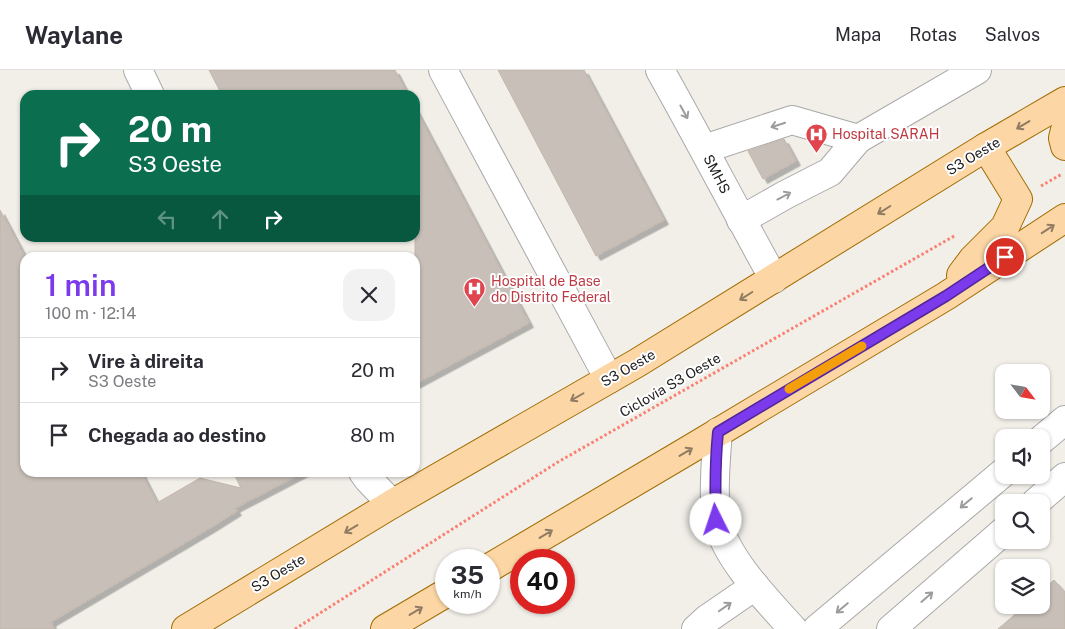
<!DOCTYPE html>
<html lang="pt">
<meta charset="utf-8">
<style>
body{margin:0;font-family:"Public Sans",sans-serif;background:#f2f2f3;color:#2b2b33;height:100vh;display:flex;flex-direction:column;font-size:19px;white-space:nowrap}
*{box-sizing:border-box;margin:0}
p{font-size:16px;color:#7c7c81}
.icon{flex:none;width:28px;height:28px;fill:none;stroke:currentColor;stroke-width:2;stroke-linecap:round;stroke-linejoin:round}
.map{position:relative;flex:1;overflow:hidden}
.drawer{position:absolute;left:20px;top:182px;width:400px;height:225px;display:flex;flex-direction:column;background:#fff;border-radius:15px;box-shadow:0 1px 4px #0004}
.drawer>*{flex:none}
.top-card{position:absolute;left:20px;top:20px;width:400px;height:152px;border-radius:15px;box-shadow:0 1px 4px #0004;background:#0b6e4f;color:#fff;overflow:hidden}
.needle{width:32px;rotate:121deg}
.controls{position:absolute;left:995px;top:294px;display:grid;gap:10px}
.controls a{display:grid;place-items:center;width:55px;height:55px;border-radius:10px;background:#fff;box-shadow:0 1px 4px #0004;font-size:25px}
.speed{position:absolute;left:435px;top:479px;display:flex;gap:10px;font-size:25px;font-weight:700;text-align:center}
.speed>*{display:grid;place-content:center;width:65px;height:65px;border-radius:50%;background:#fff;box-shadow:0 1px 4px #0004;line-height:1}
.speed small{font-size:12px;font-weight:400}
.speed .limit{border:8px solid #d22;background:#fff;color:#111}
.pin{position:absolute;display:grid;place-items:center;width:42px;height:42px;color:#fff;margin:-21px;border:2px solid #fff;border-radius:50%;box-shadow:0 1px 5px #0007}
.me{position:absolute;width:55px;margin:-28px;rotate:356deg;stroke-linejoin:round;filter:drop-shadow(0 0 4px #0008)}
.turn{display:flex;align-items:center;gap:18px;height:105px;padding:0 25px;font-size:22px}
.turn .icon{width:65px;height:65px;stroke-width:2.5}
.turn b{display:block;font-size:35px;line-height:42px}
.lanes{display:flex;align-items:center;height:48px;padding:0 25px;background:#0003;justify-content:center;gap:25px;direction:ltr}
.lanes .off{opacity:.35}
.round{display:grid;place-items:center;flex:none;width:52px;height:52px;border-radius:15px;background:#f2f2f3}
.head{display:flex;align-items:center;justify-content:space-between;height:85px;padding:0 25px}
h1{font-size:30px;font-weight:600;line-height:38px;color:#7c3aed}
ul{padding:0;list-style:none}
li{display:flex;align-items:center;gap:15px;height:65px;padding:0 25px;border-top:1px solid #e1e1e2}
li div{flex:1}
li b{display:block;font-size:19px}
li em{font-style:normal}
header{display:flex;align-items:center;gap:30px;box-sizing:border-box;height:70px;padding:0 25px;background:#fff;border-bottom:1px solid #e1e1e2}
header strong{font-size:24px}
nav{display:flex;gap:28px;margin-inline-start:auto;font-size:18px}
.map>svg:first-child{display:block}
</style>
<header>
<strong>Waylane</strong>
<nav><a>Mapa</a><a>Rotas</a><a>Salvos</a></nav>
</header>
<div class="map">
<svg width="1065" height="559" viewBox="0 0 1065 559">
<defs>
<filter id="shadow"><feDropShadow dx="4.5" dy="4.5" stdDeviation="0" flood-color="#0004"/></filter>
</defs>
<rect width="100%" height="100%" fill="#f2efe9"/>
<!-- building -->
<g fill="#c7bfb8" stroke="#c4b6ab" filter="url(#shadow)">
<polygon points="209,0 395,0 408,25 222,25"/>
<polygon points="498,0 584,0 664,150 596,186"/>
<polygon points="415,38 529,253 415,314"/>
<polygon points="784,69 796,91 763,109 748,81"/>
<polygon points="0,140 25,187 25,402 141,402 157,433 200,408 241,418 233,402 304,402 235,438 237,441 210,458 51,552 54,559 0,559"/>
<polygon points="1054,510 1065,522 1065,559 998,559 1026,535 1041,535 1041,521"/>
</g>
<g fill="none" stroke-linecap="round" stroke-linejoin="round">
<defs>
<g id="minor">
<polyline points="138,0 150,25"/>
<polyline points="443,0 609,309"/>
<path d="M660,0C699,69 735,139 774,209"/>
<polyline points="704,79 792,50 858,69"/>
<polyline points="741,150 785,125 830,102 858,69 977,0"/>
<path d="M718,362C716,385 714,408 715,431C716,437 715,444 717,450C726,489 767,530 793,559"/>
<polyline points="1041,370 1065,350"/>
<polyline points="363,402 368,409 392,434"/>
<polyline points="1036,432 1065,407"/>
<polyline points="696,559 707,549 755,516"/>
<polyline points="817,559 1004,402"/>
<polyline points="891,559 1004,461"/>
</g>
<g id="major">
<polyline points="1065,60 1063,68 1065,76"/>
<polyline points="961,205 973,189 1005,157 1018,129 986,77"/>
<polyline points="489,498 687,381 946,226 1065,148"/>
<polyline points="186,559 392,434 637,293 986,77 1065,31"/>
<polyline points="385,559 446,523"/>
</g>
</defs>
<!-- minor casing -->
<use href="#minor" stroke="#a9a9a9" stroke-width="30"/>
<!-- major casing -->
<use href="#major" stroke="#a06b00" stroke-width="30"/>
<!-- path -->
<g stroke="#fa8072" stroke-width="3" stroke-dasharray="2.5 2.5" stroke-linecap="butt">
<polyline points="1041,116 1062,104"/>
<polyline points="295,559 558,392 956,165"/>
</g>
<!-- minor -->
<use href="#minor" stroke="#fff" stroke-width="28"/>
<!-- major -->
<use href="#major" stroke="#fcd6a4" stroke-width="28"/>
</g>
<!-- one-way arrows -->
<defs><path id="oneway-shaft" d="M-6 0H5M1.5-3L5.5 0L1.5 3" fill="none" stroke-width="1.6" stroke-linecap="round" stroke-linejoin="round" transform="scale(1.25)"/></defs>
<g stroke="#9c9c9c">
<use href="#oneway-shaft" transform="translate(684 42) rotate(61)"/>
<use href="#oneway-shaft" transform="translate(778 55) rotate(162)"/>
<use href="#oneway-shaft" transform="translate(784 126) rotate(-28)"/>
<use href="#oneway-shaft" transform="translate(966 433) rotate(140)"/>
<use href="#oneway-shaft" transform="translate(927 527) rotate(-41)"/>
<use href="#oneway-shaft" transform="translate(725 537) rotate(-35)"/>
<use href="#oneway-shaft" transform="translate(842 538) rotate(140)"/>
</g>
<g stroke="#8f7c63">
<use href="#oneway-shaft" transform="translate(1023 55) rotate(149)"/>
<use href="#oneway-shaft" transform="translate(884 140) rotate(148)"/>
<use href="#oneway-shaft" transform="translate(1048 159) rotate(-33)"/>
<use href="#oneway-shaft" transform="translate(746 226) rotate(148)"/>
<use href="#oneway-shaft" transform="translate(577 327) rotate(150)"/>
<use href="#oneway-shaft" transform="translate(686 382) rotate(-31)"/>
<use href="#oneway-shaft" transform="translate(351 459) rotate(149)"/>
<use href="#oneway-shaft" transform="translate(546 464) rotate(-31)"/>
<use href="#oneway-shaft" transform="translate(416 541) rotate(-31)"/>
</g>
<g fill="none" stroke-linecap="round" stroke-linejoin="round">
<defs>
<path id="route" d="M716,450C715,420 715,392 718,362L946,226L1005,187"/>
</defs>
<!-- route casing -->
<use href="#route" stroke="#51269a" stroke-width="12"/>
<!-- route -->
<use href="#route" stroke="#7c3aed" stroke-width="9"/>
<!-- slow -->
<polyline stroke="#f59e0b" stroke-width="9" points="789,319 862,276"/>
</g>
<!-- icons -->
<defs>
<symbol id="hospital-pin" viewBox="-11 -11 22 30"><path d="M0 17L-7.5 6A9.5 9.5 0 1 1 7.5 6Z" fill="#e0444e" stroke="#fff"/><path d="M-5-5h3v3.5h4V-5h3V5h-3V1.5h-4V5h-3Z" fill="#fff"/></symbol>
</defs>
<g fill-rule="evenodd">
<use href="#hospital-pin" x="804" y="52" width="25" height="34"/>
<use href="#hospital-pin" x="462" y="206" width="25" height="34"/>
</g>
<g text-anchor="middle" stroke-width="4" stroke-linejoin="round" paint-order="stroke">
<!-- health labels -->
<g font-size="14" fill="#be3a42" stroke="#fff" text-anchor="start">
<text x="832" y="69">Hospital SARAH</text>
<text x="491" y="216">Hospital de Base<tspan x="491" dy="16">do Distrito Federal</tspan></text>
</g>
<!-- street labels -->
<g font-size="14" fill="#222" stroke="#fff">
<text transform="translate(973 86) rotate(-31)" y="5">S3 Oeste</text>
<text transform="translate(717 104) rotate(63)" y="5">SMHS</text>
<text transform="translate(628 298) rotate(-30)" y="5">S3 Oeste</text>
<text transform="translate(670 315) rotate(-30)" y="5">Ciclovia S3 Oeste</text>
<text transform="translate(278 503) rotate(-31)" y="5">S3 Oeste</text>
</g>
</g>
</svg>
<div class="controls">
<a><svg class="needle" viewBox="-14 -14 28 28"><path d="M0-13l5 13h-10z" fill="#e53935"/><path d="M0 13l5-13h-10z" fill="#7c7c81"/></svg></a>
<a><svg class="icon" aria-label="sound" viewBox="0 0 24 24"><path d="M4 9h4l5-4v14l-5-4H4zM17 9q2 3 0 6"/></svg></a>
<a><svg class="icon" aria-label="search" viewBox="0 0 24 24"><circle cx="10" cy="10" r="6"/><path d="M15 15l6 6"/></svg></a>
<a><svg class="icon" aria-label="layers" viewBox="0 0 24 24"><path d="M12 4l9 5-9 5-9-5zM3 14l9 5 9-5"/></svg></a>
</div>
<div class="speed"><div>35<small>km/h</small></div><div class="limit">40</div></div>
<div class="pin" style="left:1005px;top:187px;background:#d93025"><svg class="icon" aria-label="arrive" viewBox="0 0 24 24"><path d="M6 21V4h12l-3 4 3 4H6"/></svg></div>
<svg class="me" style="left:716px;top:450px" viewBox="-20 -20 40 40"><circle r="19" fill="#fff"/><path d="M0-13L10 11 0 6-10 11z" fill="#7c3aed"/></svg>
<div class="top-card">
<div class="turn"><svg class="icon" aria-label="right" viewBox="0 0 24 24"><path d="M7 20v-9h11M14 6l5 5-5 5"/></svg><div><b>20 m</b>S3 Oeste</div></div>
<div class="lanes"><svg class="icon off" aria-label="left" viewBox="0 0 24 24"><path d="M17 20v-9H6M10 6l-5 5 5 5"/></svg><svg class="icon off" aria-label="ahead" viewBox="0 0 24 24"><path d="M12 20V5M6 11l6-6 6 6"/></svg><svg class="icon" aria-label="right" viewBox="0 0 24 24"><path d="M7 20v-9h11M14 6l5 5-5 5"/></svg></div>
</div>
<section class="drawer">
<div class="head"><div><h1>1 min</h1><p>100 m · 12:14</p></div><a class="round"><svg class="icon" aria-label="close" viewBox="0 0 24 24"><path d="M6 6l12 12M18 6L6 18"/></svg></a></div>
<ul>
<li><svg class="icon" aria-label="right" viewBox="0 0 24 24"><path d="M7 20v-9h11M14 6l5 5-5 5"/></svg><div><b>Vire à direita</b><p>S3 Oeste</p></div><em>20 m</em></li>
<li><svg class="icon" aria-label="arrive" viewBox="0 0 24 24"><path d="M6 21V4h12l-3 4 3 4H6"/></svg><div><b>Chegada ao destino</b></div><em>80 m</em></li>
</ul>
</section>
</div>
